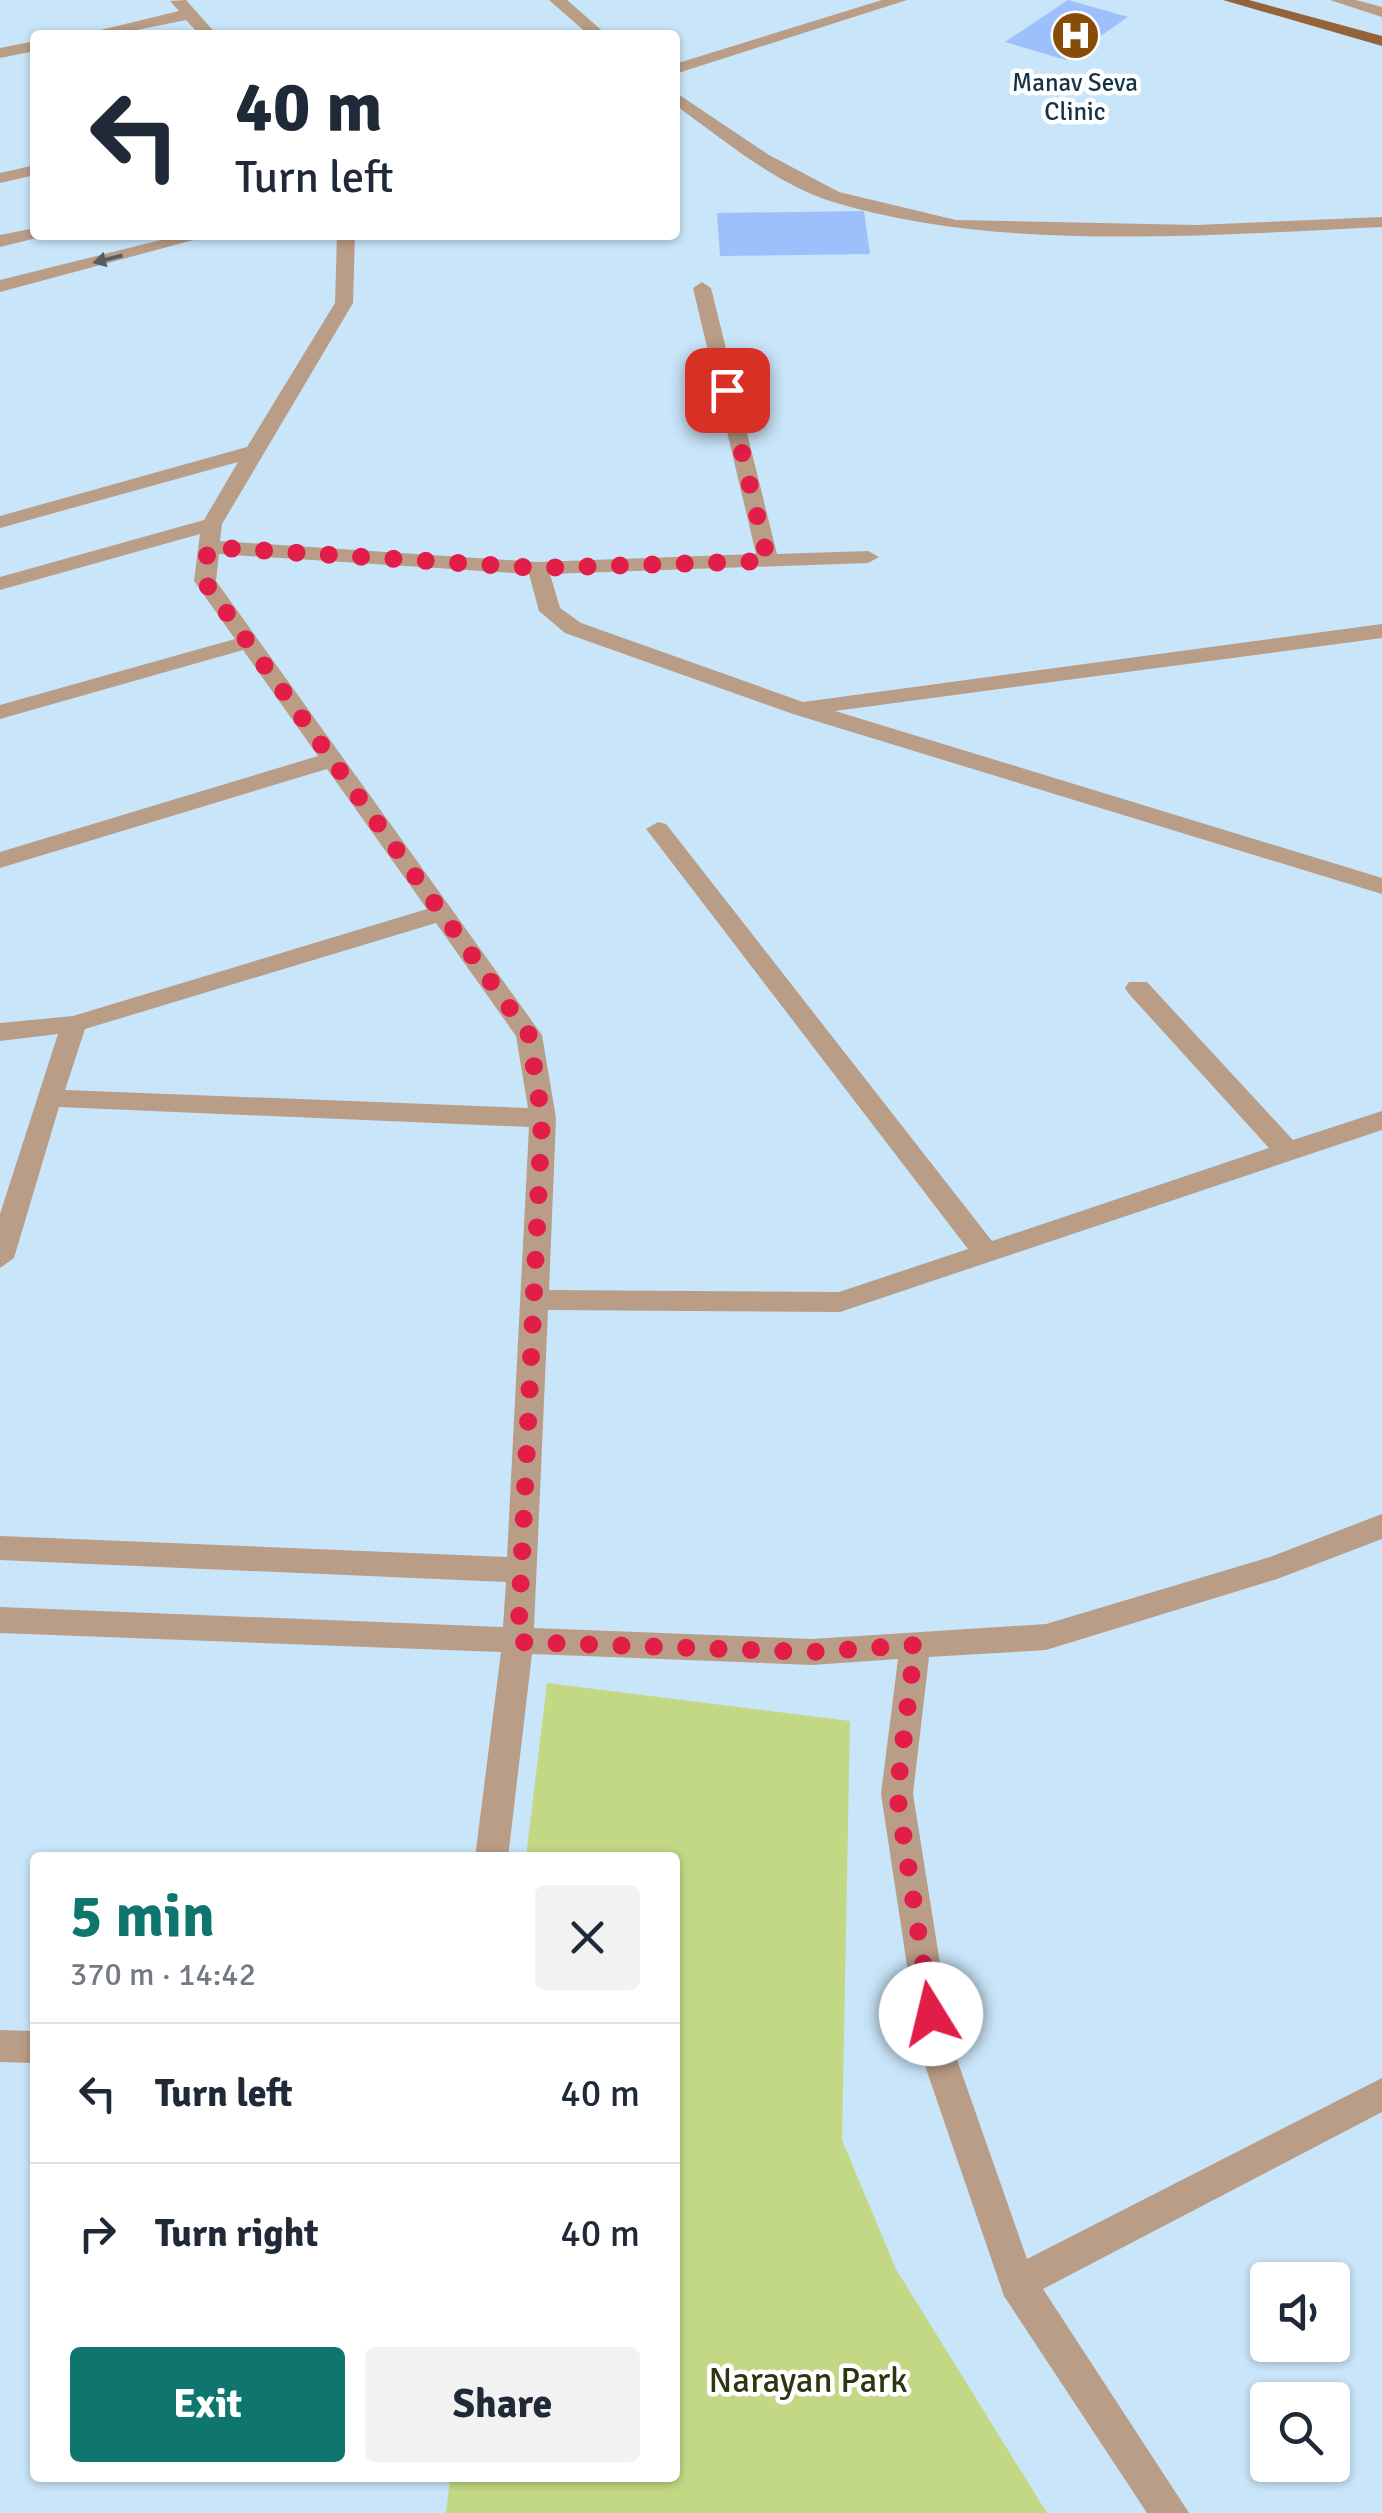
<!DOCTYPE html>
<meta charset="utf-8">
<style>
body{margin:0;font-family:Signika,sans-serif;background:#f2f2f3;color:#1f2937;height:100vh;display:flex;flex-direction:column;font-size:38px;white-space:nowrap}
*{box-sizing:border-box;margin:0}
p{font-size:32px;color:#747a83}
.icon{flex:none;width:55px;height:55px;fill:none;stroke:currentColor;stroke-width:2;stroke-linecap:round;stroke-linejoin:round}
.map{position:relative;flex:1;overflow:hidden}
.side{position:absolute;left:30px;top:1852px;width:650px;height:630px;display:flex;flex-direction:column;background:#fff;border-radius:10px;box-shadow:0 2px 8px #0004}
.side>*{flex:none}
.top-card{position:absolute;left:30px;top:30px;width:650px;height:210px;border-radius:10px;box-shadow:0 2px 8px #0004;background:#fff;color:#1f2937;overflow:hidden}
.tools{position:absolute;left:1250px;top:2262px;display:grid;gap:20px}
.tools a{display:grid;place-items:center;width:100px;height:100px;border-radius:10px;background:#fff;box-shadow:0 2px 8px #0004;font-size:50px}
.pin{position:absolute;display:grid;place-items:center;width:85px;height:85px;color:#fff;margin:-42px;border-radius:20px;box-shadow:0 5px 15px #0006}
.me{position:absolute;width:110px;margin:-55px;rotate:351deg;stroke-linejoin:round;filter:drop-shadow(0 0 8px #0008)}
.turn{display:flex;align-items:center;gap:35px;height:210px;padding:0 40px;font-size:45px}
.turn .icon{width:130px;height:130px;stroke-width:2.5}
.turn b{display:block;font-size:70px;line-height:85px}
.round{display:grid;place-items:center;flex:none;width:105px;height:105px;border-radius:10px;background:#f2f2f3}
.headline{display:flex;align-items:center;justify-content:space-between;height:170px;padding:0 40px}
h1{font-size:60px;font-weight:700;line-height:75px;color:#0f766e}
.cta{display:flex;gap:20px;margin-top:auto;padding:20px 40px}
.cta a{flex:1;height:115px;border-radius:10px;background:#0f766e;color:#fff;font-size:40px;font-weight:700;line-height:115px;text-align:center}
.cta a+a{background:#f2f2f3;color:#1f2937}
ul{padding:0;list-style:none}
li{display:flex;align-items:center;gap:30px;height:140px;padding:0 40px;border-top:2px solid #e0e1e3}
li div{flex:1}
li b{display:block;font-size:38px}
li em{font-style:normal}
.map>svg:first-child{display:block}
</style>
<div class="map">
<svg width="1382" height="2513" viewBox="0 0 1382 2513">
<rect width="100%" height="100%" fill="#c9e5f9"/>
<!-- green -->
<polygon fill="#c2d884" points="547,1683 850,1721 842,2140 896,2269 1047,2513 446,2513 450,2478 675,2478 675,1858 526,1857"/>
<!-- building -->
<g fill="#9dc0fc">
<polygon points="1068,0 1128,17 1066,60 1005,42"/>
<polygon points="864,211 870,254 720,256 717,213"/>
</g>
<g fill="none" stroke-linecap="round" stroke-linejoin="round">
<!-- service -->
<polygon fill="#b99d87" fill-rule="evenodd" points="1330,0 1356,0 1382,7 1382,17"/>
<!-- minor -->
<g fill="#b99d87" fill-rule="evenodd">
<polygon points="186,0 217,35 200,35 186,20 112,35 80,35 179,11 170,1"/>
<polygon points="882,0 907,0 675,74 675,64"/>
<polygon points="35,41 35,51 0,58 0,48"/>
<polygon points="35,165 35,175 0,183 0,173"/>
<path d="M337,235H355L353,303L222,524L220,541L538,562L756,554L693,288L702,282L711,288L777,554L868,551L879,557L868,563L550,574L560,608L581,623L803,702L1382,624V638L835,711L1382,878V894L793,714L565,633L539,611L529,574L219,554L216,581L542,1035L556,1118L549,1290L839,1292L968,1249L650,834L646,829L658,822L666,824L992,1241L1269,1148L1129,994L1125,988L1129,982H1147L1293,1140L1382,1111V1130L840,1312L548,1310L534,1628L812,1639L1046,1624L1270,1557L1382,1514V1539L1277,1579L1046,1650L929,1657L913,1794L954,2051L1027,2259L1382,2078V2112L1043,2289L1189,2513H1147L1004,2296L920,2051L881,1794L898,1659L812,1665L532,1654L508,1858H475L501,1652L0,1633V1607L503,1627L506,1582L0,1560V1536L507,1557L529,1127L59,1107L14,1258L0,1268V1214L58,1034L0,1041V1023L73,1016L427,909L327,769L0,868V852L318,756L243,650L0,719V705L235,639L194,581L200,534L0,590V577L204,520L238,462L0,528V516L247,447L335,303ZM436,923L516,1036L528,1108L65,1090L85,1029Z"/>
<polygon points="0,2030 35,2031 35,2063 0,2062"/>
</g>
<!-- tertiary -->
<g fill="#b99d87" fill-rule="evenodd">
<polygon points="549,0 567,0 607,35 589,35"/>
<path d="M675,92L769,155L839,192L956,220L1196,225L1382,217V227C1208,235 996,253 830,201C774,183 723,139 675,105Z"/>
<polygon points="35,228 35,235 41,237 0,247 0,235"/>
<polygon points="181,235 212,235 0,292 0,280"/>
</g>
<!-- primary -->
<polygon fill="#946339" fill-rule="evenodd" points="1223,0 1249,0 1382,36 1382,46"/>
</g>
<!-- one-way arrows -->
<defs><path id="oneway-solid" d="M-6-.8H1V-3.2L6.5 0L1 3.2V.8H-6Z" transform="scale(2.5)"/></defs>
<use fill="#575d61" href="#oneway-solid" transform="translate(108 259) rotate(166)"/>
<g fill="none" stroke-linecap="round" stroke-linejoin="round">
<!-- route -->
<polyline stroke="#e11d48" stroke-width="18" stroke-dasharray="0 32.4" points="727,390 768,561 538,568 208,547 204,581 529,1035 542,1118 518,1642 812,1652 915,1645 897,1794 931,2014"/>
</g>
<!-- icons -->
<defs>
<symbol id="hospital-disc" viewBox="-11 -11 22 22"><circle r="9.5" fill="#884c09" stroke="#fff"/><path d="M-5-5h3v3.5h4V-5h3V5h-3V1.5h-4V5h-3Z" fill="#fff"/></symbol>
</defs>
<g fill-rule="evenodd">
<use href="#hospital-disc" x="1048" y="8" width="55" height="55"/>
</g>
<g text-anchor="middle" stroke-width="9" stroke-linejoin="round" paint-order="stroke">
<!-- far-poi labels -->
<g font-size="25" fill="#153347" stroke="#fff">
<text x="1075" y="91">Manav Seva<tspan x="1075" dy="29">Clinic</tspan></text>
</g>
<!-- near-park labels -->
<g font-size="35" fill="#2d3610" stroke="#fff">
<text x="808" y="2392">Narayan Park</text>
</g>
</g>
</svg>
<div class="tools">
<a><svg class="icon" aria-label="sound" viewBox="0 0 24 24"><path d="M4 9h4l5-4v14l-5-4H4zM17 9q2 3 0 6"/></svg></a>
<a><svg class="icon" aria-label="search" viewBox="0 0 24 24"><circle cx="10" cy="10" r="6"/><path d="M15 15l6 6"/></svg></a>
</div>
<div class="pin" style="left:727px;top:390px;background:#d93025"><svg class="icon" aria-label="arrive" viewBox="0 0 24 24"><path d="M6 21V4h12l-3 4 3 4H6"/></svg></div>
<svg class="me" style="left:931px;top:2014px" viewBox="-20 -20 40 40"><circle r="19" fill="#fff"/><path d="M0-13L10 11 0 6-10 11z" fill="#e11d48"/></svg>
<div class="top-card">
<div class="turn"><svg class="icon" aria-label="left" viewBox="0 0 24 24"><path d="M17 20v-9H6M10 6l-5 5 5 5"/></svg><div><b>40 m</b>Turn left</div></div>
</div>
<section class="side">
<div class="headline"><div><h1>5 min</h1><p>370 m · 14:42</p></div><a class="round"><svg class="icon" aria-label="close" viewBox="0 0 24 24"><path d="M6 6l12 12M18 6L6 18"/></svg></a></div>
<ul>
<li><svg class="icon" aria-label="left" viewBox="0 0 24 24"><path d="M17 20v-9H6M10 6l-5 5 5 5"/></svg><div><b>Turn left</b></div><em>40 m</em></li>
<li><svg class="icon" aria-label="right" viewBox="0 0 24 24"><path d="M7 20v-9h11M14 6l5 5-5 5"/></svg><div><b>Turn right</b></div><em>40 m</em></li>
</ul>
<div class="cta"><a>Exit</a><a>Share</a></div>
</section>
</div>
